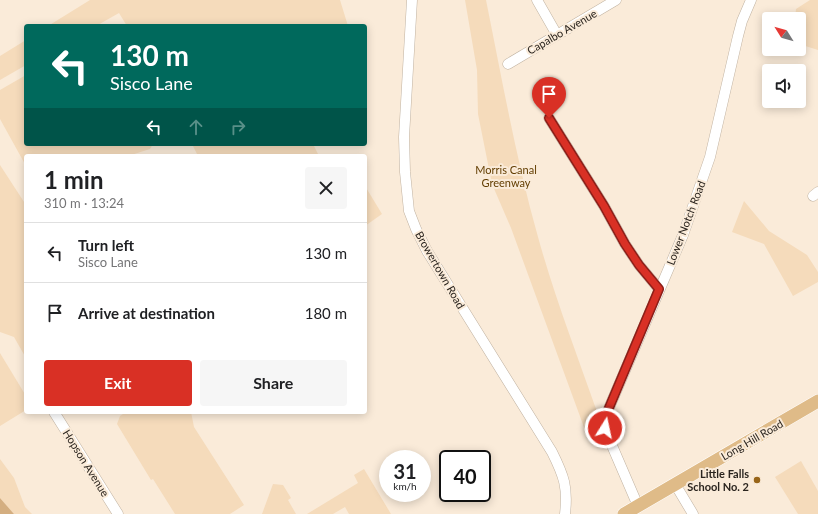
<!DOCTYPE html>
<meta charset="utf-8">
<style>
body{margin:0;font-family:Lato,sans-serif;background:#f6f6f6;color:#202124;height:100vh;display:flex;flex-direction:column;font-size:15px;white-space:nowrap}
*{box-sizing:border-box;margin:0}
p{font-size:13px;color:#757577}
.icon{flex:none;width:22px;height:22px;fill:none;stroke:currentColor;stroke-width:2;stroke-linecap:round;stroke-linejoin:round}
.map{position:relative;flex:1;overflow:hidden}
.panel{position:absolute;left:24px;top:154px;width:343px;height:260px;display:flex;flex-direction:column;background:#fff;border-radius:4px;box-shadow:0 2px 10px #0003}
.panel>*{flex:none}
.banner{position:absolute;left:24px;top:24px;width:343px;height:122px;border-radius:4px;box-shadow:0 2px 10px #0003;background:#00695c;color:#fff;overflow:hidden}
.needle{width:26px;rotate:307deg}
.fabs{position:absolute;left:762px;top:12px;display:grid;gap:8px}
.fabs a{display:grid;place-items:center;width:44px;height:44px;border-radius:4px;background:#fff;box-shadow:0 2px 10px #0003;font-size:20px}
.speed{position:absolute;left:379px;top:450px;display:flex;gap:8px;font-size:20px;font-weight:700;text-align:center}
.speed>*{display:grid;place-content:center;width:52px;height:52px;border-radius:50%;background:#fff;box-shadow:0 2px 10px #0003;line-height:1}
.speed small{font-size:10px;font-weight:400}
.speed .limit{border:2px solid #111;border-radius:6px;background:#fff;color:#111}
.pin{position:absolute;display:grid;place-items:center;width:34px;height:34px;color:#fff;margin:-41px -17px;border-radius:50% 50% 50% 0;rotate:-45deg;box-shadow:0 0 4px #0007}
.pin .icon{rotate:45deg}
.me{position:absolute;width:44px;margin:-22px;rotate:10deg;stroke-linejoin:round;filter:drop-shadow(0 0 3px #0008)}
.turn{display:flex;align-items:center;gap:14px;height:84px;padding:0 20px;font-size:18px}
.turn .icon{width:52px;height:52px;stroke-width:2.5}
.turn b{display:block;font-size:28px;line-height:34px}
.lanes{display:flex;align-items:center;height:38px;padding:0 20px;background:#0003;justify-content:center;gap:20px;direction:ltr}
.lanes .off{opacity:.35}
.round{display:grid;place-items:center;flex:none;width:42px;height:42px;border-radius:4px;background:#f6f6f6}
.headline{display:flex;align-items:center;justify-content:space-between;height:68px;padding:0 20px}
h1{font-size:24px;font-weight:700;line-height:30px}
.button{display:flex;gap:8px;margin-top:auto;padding:8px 20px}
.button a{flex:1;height:46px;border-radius:4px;background:#d93025;color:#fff;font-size:16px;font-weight:700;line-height:46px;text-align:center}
.button a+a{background:#f6f6f6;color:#202124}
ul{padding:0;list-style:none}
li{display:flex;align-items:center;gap:12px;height:60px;padding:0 20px;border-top:1px solid #e0e0e0}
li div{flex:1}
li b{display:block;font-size:15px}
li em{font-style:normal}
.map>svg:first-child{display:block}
</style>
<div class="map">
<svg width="818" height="514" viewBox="0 0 818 514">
<rect width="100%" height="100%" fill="#faebd9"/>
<!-- green -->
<g fill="#f5dbbb">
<polygon points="90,0 340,0 348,26 127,26 119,13 96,26 48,26"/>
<path d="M465,0H486C502,79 516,159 538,237C554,295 576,352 596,409L598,411L596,428L585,430L511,228L492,184L478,114L477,70Z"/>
<polygon points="810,0 818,0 818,50 799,44 799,19 795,19 796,9"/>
<polygon points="26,40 26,65 0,80 0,56"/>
<polygon points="26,75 26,144 153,144 150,149 128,156 26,156 26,166 0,119 0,90"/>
<polygon points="192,144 313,144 319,156 198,156"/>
<polygon points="0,165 26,205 26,358 14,337 0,332"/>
<polygon points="365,186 382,214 365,226"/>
<polygon points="744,201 769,231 807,255 818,272 818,282 793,296 764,244 732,232"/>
<polygon points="0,353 26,396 26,410 0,426"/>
<polygon points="126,412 191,412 194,427 244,505 230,514 175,514 153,479 151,480 117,424 120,416"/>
<polygon points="0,459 14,478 25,507 32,514 14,514 0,498"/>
<polygon points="801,461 818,491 818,514 798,514 775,477"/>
<polygon points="364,469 391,514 349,514 345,507 333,514 307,514 358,483 354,475"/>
<polygon points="273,484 283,485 291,498 288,500 296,514 262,514"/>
</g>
<!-- water -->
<polygon fill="#d4ae80" points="0,498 14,514 0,514"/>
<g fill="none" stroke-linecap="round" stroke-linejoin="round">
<defs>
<g id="minor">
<path d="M412,0L404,137L405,172L409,211L416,229L427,251L552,452C564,476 568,487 565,514"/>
<polyline points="537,0 557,35"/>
<polyline points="508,64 616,0"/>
<polyline points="549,118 604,206 625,244 639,265 659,289"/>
<polyline points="813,196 818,192"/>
<polyline points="54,412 118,514"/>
<polyline points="675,484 693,514"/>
<polyline points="638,506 607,434 605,428 606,415 683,235 710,157 738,36 742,21 751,0"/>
</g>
<polyline id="major" points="624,514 818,401"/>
</defs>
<!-- minor casing -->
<use href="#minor" stroke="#c0b2a1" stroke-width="11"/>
<!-- major casing -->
<use href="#major" stroke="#fff" stroke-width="14"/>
<!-- minor -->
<use href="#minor" stroke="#fff" stroke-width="10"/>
<!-- major -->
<use href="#major" stroke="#dfbb88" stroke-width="13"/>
</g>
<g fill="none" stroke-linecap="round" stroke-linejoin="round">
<defs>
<polyline id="route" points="549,118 604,206 625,244 639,265 659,289 606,415 605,428"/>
</defs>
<!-- route casing -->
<use href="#route" stroke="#8d1f18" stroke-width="10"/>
<!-- route -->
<use href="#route" stroke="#d93025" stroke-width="7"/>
</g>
<!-- markers -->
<circle fill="#986519" stroke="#faebd9" stroke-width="1.5" cx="757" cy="480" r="4"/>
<g text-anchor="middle" stroke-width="4" stroke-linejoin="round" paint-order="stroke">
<!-- street labels -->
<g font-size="11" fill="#2b251f" stroke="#faebd9">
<text transform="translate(562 32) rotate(-30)" y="4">Capalbo Avenue</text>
<text transform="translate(686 223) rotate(-69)" y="4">Lower Notch Road</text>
<text transform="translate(440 270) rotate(60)" y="4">Browertown Road</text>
<text transform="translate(752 440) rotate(-30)" y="4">Long Hill Road</text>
<text transform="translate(86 463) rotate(58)" y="4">Hopson Avenue</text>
</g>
<!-- park labels -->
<g font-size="11" fill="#623d01" stroke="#faebd9">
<text x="506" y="174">Morris Canal<tspan x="506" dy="13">Greenway</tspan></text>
</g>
<!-- poi labels -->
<g font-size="11" font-weight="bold" fill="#2b251f" stroke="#faebd9" text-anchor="end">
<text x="749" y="478">Little Falls<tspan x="749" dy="13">School No. 2</tspan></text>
</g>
</g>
</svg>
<div class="fabs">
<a><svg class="needle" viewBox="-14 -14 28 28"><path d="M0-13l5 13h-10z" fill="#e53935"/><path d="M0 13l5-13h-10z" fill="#757577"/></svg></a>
<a><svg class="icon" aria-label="sound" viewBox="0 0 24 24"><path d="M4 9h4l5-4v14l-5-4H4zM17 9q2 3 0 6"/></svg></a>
</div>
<div class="speed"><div>31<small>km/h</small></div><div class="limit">40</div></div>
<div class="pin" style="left:549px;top:118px;background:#d93025"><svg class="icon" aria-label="arrive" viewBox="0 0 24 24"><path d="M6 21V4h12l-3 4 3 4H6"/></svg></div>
<svg class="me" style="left:605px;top:428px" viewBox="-20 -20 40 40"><circle r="17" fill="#d93025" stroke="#fff" stroke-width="3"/><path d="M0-11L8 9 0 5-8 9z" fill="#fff"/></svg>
<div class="banner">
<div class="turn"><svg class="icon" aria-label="left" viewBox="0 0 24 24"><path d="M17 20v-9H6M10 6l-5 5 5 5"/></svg><div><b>130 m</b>Sisco Lane</div></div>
<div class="lanes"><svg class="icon" aria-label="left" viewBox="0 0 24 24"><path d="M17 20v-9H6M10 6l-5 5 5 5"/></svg><svg class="icon off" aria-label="ahead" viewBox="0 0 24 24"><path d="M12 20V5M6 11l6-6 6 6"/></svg><svg class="icon off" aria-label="right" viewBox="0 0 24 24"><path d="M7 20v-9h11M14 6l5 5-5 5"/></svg></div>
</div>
<section class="panel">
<div class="headline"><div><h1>1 min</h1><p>310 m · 13:24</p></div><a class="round"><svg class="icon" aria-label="close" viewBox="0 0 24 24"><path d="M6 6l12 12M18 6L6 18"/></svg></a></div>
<ul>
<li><svg class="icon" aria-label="left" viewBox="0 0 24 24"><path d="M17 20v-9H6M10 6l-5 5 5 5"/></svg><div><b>Turn left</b><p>Sisco Lane</p></div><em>130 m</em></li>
<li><svg class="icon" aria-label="arrive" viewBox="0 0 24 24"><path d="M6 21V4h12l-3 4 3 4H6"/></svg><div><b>Arrive at destination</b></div><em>180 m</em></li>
</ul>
<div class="button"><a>Exit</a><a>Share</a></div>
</section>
</div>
